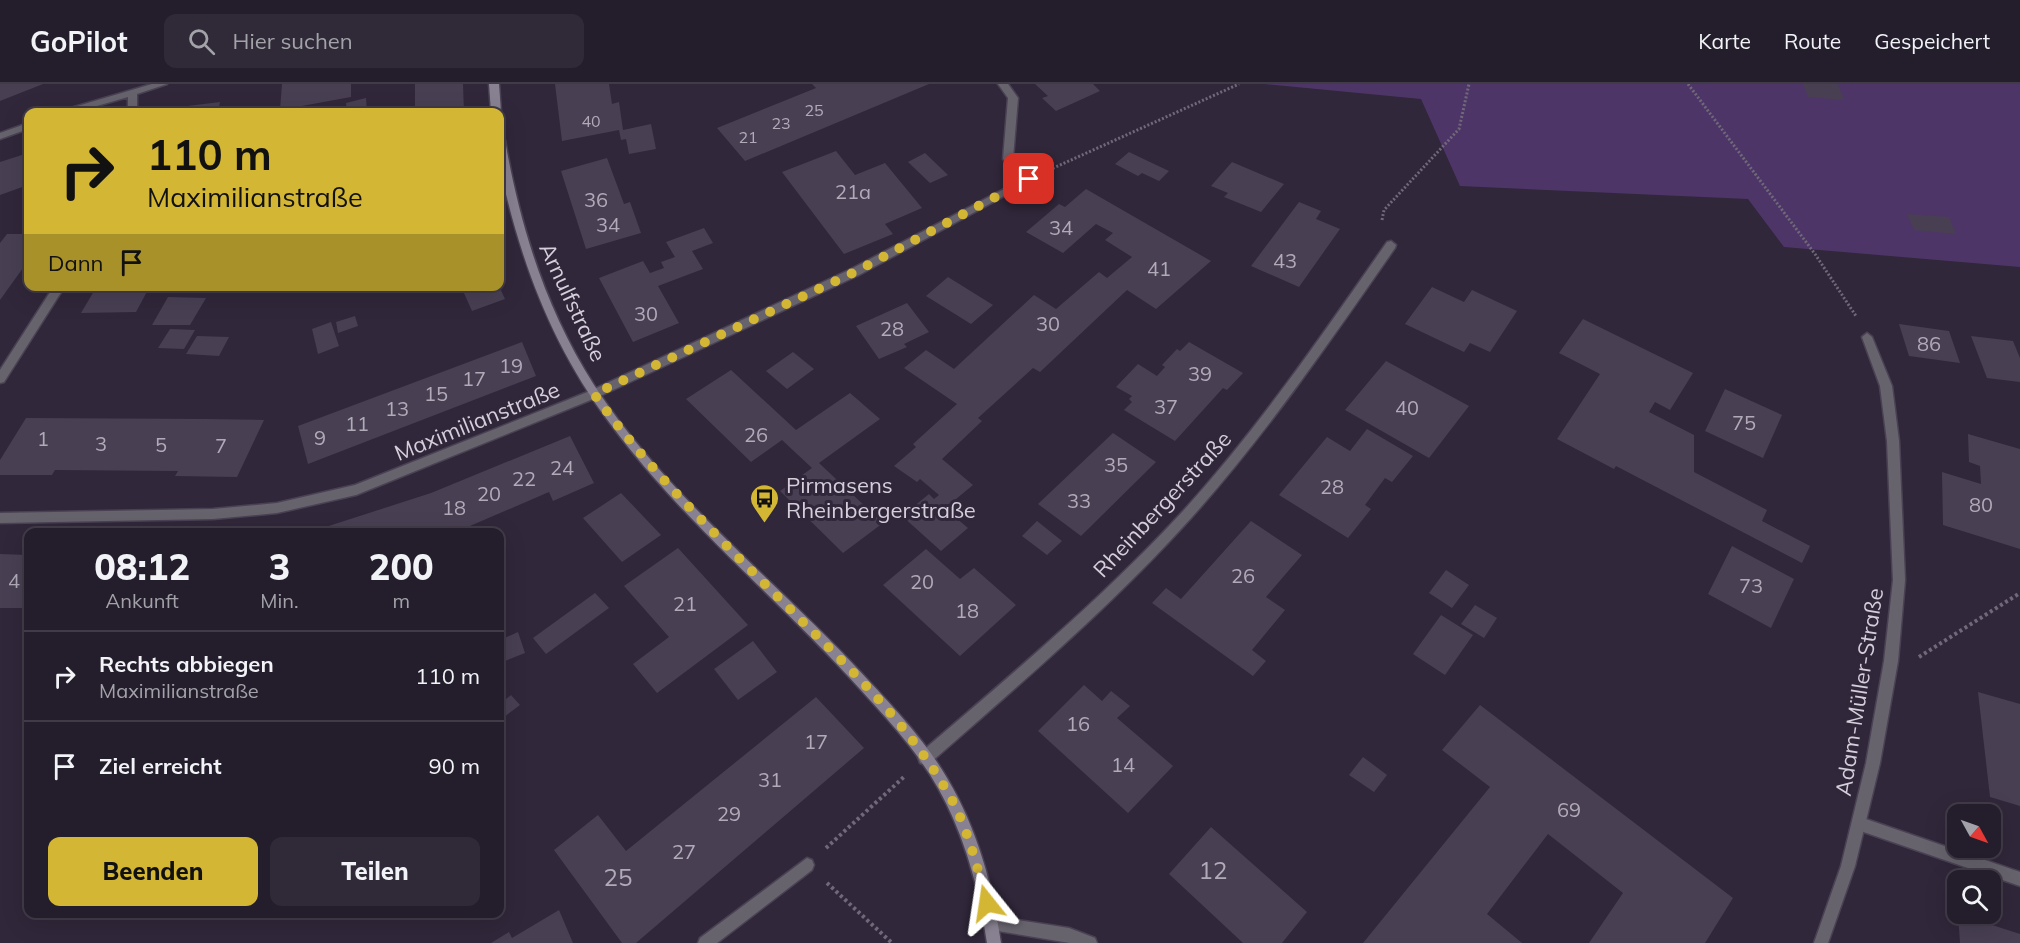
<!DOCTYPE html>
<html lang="de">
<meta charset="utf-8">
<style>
body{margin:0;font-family:Mulish,sans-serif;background:#302a38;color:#f1f3f6;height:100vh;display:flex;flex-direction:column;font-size:22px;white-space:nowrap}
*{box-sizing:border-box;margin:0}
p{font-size:20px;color:#a3a2a9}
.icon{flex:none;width:33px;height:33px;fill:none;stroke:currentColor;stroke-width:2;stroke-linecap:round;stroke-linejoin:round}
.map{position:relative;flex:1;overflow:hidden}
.drawer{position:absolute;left:24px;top:444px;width:480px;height:390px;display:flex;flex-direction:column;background:#241d2c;border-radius:12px;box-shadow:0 6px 24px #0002,0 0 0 2px #413b48}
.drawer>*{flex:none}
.hud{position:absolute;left:24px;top:24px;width:480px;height:183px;border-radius:12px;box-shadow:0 6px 24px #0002,0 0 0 2px #413b48;background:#d4b635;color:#111;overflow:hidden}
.needle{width:39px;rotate:130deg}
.tools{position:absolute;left:1947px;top:720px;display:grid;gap:12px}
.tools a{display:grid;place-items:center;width:54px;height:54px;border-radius:12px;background:#241d2c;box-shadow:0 6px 24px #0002,0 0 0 2px #413b48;font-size:30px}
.pin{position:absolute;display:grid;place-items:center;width:51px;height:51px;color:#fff;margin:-26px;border-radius:12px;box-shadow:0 3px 9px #0006}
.me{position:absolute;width:66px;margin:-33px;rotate:345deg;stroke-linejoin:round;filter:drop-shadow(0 0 4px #0008)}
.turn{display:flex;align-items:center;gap:21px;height:126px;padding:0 24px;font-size:27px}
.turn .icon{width:78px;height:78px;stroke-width:2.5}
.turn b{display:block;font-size:42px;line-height:51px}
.then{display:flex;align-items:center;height:57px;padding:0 24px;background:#0003;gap:12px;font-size:22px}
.eta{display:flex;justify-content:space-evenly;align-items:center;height:102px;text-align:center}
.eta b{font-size:36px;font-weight:800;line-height:42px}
.action{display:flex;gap:12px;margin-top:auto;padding:12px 24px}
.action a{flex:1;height:69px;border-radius:12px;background:#d4b635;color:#111;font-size:24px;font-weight:800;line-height:69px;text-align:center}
.action a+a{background:#302a38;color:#f1f3f6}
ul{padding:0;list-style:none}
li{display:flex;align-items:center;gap:18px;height:90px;padding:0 24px;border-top:2px solid #413b48}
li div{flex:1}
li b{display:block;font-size:22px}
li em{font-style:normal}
header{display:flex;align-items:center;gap:36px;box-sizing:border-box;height:84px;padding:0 30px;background:#241d2c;border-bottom:2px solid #413b48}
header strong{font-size:28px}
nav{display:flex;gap:33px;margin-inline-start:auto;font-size:21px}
.search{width:420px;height:54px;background:#302a38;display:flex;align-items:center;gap:15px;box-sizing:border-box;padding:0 21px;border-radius:12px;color:#a3a2a9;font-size:22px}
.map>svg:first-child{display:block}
</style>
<header>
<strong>GoPilot</strong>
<div class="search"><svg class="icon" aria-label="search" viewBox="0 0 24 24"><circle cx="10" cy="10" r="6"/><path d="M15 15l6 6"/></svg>Hier suchen</div>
<nav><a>Karte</a><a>Route</a><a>Gespeichert</a></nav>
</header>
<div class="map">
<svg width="2020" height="859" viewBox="0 0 2020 859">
<rect width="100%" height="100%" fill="#30273a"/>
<!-- green -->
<polygon fill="#4e3568" points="1264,0 2020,0 2020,183 1784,163 1748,115 1460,102 1421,15"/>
<!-- building -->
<g fill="#483f53">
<polygon points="0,0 43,0 0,17"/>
<polygon points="282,0 351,0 351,13 280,26"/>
<polygon points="415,0 463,0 464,28 415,28"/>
<polygon points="555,0 609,0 612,20 619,18 623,46 651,40 656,65 629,70 626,55 621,56 619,46 562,57"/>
<polygon points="812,0 929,0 745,77 717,44 816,4"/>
<polygon points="1035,0 1093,0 1100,7 1056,27 1042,14 1048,12"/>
<polygon points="1803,0 1838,0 1844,16 1808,13"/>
<polygon points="366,14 367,28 347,28 346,19"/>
<polygon points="220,18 218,28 169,28 171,24"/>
<polygon points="836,67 855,91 885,79 922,124 885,140 893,150 844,170 782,88"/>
<polygon points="1129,68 1152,79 1169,87 1159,97 1142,89 1138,92 1115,80"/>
<polygon points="28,69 28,101 0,111 0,78"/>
<polygon points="925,69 948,91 930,99 908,78"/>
<polygon points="607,74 624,120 630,118 641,149 586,165 561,87"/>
<polygon points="1232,78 1284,100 1261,128 1224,113 1228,109 1211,102"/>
<polygon points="1086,105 1211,177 1156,225 1127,206 1040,288 1033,284 978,334 982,337 942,375 973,401 950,420 954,424 949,428 968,444 941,467 902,432 929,410 934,415 939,411 920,395 917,398 894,382 916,363 913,360 957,320 904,284 926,266 954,285 1034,211 1056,225 1099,188 1107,194 1132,173 1105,156 1113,149 1096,140 1063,169 1026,148 1059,120 1065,123"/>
<polygon points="1299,118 1321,127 1316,135 1340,145 1299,203 1251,182"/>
<polygon points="1907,130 1949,133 1956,150 1914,146"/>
<polygon points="28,139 28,177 0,216 0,159 7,150 23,150"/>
<polygon points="704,144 713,159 692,167 703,185 658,202 679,239 633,258 599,194 643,177 650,189 664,184 661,178 675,173 666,158"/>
<polygon points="948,193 993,221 971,240 926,212"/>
<polygon points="97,202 150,202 136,228 81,229"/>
<polygon points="475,202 499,202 505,215 472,227 463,207"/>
<polygon points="1432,203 1464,218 1472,206 1517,227 1490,268 1470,259 1464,268 1405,240"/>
<polygon points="168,213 206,214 190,241 152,241"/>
<polygon points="907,219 929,248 904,260 907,263 879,275 856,242"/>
<polygon points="355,232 358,242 338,249 336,238"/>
<polygon points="1583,235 1693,289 1670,326 1655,318 1649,328 1694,351 1694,388 1767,426 1762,437 1810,462 1802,479 1616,382 1614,385 1557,355 1600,290 1559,269"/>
<polygon points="331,238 339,262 318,270 312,245"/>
<polygon points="1899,240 1949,247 1960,279 1909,272"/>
<polygon points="170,245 195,246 184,265 158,264"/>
<polygon points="197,252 229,253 219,272 186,270"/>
<polygon points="1971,252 2013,257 2020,274 2020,298 1987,294"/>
<polygon points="522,258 536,292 308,380 298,342"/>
<polygon points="1189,258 1243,289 1227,306 1223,304 1175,357 1124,326 1132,318 1129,315 1132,312 1116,303 1138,280 1157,292 1165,283 1162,281 1177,265 1180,267"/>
<polygon points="793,268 814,285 787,305 766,287"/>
<polygon points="1386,277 1469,322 1429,374 1345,326"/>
<polygon points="731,286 796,346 850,309 880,335 819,379 883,439 843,469 780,407 812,384 782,356 751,378 686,315"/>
<polygon points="1725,305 1782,331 1763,374 1705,347"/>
<polygon points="26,334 205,335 264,336 237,393 175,392 178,387 55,386 52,391 0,391 0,376"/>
<polygon points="1367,345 1413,372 1392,398 1385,394 1365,421 1371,425 1348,454 1279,411 1327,353 1350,367"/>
<polygon points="1113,349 1156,378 1081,452 1038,420"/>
<polygon points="1968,350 2020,365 2020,465 1943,441 1942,388 1981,400 1980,382 1969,378"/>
<polygon points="570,352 594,399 553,417 549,408 456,448 310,448 431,409"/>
<polygon points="621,409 661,451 622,478 583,434"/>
<polygon points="1037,437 1062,457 1047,471 1022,452"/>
<polygon points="1251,437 1302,471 1266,513 1285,526 1252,566 1266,577 1253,592 1152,519 1166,504 1181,515"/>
<polygon points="1732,462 1794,495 1771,544 1708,510"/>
<polygon points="678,464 748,541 657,609 633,580 669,553 624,502"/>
<polygon points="926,465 960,495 974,484 1016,521 960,572 883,501"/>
<polygon points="0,470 28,471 28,524 0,524"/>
<polygon points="1446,486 1469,501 1452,524 1429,509"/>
<polygon points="595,509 609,524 546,570 533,554"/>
<polygon points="1475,521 1497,534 1484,554 1461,540"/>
<polygon points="1441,531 1473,551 1445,591 1413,570"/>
<polygon points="518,548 525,569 500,579 500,556"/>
<polygon points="753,557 777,588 738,616 714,585"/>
<polygon points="1084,601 1102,617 1111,607 1130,622 1117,634 1173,682 1128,729 1038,647"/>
<polygon points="1978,608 2020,620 2020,722 1990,713"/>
<polygon points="511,611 520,621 500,636 500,620"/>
<polygon points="816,613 864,664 636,859 622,859 554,766 598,731 626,767"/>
<polygon points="1480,621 1733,814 1705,859 1589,859 1623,809 1548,750 1487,830 1522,859 1363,859 1490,703 1442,666"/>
<polygon points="1363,673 1387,691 1374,708 1349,691"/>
<polygon points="1211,743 1307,828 1282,859 1243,859 1169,790"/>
<polygon points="559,826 573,859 491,859 509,848 512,854"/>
<polygon points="1958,830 2020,850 2020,859 1960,859"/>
</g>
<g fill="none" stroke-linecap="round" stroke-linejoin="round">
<defs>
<g id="lane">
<polygon points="998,0 1008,0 1018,14 1013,74 1032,93 1032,97 1026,97 1003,75 1008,14"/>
<polygon points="1860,733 2020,788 2020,802 1855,745 1853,740 1855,735"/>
</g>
<g id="street">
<polygon points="152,0 167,0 137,10 137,28 128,28 128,13 76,28 62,28 64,26"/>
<polygon points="28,39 28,45 0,55 0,49"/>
<polygon points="1029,92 1032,93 1032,97 859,191 598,313 356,411 277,429 213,435 0,439 0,429 213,425 277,419 355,401 590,307 851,185"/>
<path d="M1391,157L1396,161L1395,164C1331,256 1267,349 1192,433C1112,522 1020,600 930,679L925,681L920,679L918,674L920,669C1011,591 1103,514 1184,426C1259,343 1323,250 1387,158Z"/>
<polygon points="54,202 65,202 4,298 0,299 0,286"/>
<polygon points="1867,249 1872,253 1892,302 1899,357 1905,496 1898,577 1880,679 1855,782 1828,859 1814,859 1841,782 1866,679 1884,577 1893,496 1887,357 1880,302 1862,253"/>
<polygon points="807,774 812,776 814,781 812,786 717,859 698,859 700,854"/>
<polygon points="992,832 1069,844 1095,854 1097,859 1070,859 992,846 987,844 985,839 987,834"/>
</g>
<g id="secondary">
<polygon points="489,0 499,0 501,28 500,30 491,28"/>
<path d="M500,53L505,56C520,143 546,226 594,301C665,411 779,499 868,596C896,626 926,658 947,694C977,744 993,802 1001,859H987C979,805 965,752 938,704C915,663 880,627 848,592C769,507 678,432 609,338C554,265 522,182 502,93L500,81Z"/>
</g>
</defs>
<!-- lane casing -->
<use href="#lane" stroke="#4a4254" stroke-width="3"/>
<!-- street casing -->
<use href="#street" stroke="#4a4254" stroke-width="3"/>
<!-- secondary casing -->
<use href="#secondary" stroke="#4a4254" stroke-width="3"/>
<!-- path-far1 -->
<g stroke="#706979" stroke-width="3" stroke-dasharray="2 2" stroke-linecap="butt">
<polyline points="1688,0 1815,170 1856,232"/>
<polyline points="1049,86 1239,0"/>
<polyline points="1382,136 1384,126 1459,45 1469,0"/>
</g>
<!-- path -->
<g stroke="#706979" stroke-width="4" stroke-dasharray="3 3" stroke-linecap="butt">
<polyline points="1919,573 2020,509"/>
<polyline points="826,764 905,692"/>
<polyline points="827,799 892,859"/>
</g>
<!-- lane -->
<use href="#lane" fill="#67636d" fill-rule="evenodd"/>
<!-- street -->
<use href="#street" fill="#67636d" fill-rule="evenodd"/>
<!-- secondary -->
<use href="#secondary" fill="#888191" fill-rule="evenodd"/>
</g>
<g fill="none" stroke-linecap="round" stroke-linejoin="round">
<!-- route -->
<path stroke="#d4b635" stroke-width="10" stroke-dasharray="0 18" d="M987,819C976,780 967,739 945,704C904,635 846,581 790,525C722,457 650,388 594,310L855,188L1029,95"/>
</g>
<!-- icons -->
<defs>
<symbol id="bus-pin" viewBox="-11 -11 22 30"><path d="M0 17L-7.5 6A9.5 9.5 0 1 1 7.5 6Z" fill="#d4b635" stroke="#30273a"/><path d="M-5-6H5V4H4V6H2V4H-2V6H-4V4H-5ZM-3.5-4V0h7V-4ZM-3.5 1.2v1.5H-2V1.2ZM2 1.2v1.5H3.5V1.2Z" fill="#111"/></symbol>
</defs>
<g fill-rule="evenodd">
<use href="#bus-pin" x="748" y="398" width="33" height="45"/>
</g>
<g text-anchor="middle" stroke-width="6" stroke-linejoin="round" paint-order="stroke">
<!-- far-number labels -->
<g font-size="16" fill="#b1abb9">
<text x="814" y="32">25</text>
<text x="591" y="43">40</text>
<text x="781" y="45">23</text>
<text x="748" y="59">21</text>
</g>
<!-- number labels -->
<g font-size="20" fill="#b1abb9">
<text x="853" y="115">21a</text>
<text x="596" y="123">36</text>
<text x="608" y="148">34</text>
<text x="1061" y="151">34</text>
<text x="1285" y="184">43</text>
<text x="1159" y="192">41</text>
<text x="646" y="237">30</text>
<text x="1048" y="247">30</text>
<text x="892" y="252">28</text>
<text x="1929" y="267">86</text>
<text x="511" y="289">19</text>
<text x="1200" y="297">39</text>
<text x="474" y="302">17</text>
<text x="436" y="317">15</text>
<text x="1166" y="330">37</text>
<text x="1407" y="331">40</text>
<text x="397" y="332">13</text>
<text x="1744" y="346">75</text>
<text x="357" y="347">11</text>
<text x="756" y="358">26</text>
<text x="320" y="361">9</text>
<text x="43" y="362">1</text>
<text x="101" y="367">3</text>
<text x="161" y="368">5</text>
<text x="221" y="369">7</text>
<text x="1116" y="388">35</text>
<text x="562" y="391">24</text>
<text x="524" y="402">22</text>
<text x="1332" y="410">28</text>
<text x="489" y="417">20</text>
<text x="1079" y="424">33</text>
<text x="1981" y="428">80</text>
<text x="454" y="431">18</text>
<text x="1243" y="499">26</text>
<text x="14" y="504">4</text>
<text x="922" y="505">20</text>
<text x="1751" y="509">73</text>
<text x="685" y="527">21</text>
<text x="967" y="534">18</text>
<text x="1078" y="647">16</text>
<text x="816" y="665">17</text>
<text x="1123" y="688">14</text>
<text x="770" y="703">31</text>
<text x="1569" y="733">69</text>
<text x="729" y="737">29</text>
<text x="684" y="775">27</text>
</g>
<!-- street labels -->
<g font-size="22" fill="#d4cfdb" stroke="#30273a">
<text transform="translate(573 218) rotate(65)" y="8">Arnulfstraße</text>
<text transform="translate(477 337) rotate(-22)" y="8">Maximilianstraße</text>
<text transform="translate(1162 420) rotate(-47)" y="8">Rheinbergerstraße</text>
<text transform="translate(1859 608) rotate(-81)" y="8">Adam-Müller-Straße</text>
</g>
<!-- poi labels -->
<g font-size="22" fill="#d4cfdb" stroke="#30273a" text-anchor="start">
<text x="786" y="409">Pirmasens<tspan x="786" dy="25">Rheinbergerstraße</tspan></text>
</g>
<!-- near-number labels -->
<g font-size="24" fill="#b1abb9">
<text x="1213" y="795">12</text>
<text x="618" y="802">25</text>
</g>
</g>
</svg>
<div class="tools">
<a><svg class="needle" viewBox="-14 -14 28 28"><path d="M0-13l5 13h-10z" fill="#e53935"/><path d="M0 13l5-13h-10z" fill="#a3a2a9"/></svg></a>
<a><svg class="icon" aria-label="search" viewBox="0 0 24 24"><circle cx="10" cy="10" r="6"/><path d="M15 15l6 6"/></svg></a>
</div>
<div class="pin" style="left:1029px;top:95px;background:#d93025"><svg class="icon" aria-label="arrive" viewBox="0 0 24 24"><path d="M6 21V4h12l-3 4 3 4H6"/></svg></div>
<svg class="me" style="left:987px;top:819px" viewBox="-20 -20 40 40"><path d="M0-17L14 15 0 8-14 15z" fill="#d4b635" stroke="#fff" stroke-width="4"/></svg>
<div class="hud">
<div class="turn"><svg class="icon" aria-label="right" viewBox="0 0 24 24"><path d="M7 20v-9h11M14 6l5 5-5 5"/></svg><div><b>110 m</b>Maximilianstraße</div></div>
<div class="then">Dann<svg class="icon" aria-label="arrive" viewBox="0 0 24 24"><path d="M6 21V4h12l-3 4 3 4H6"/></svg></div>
</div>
<section class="drawer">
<div class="eta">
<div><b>08:12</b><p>Ankunft</p></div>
<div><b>3</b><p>Min.</p></div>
<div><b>200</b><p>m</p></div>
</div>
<ul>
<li><svg class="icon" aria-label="right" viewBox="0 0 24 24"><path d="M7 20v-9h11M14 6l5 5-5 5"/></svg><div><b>Rechts abbiegen</b><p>Maximilianstraße</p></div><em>110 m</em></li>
<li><svg class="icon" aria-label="arrive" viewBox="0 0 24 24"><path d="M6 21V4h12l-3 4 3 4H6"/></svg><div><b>Ziel erreicht</b></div><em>90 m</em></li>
</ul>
<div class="action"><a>Beenden</a><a>Teilen</a></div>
</section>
</div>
